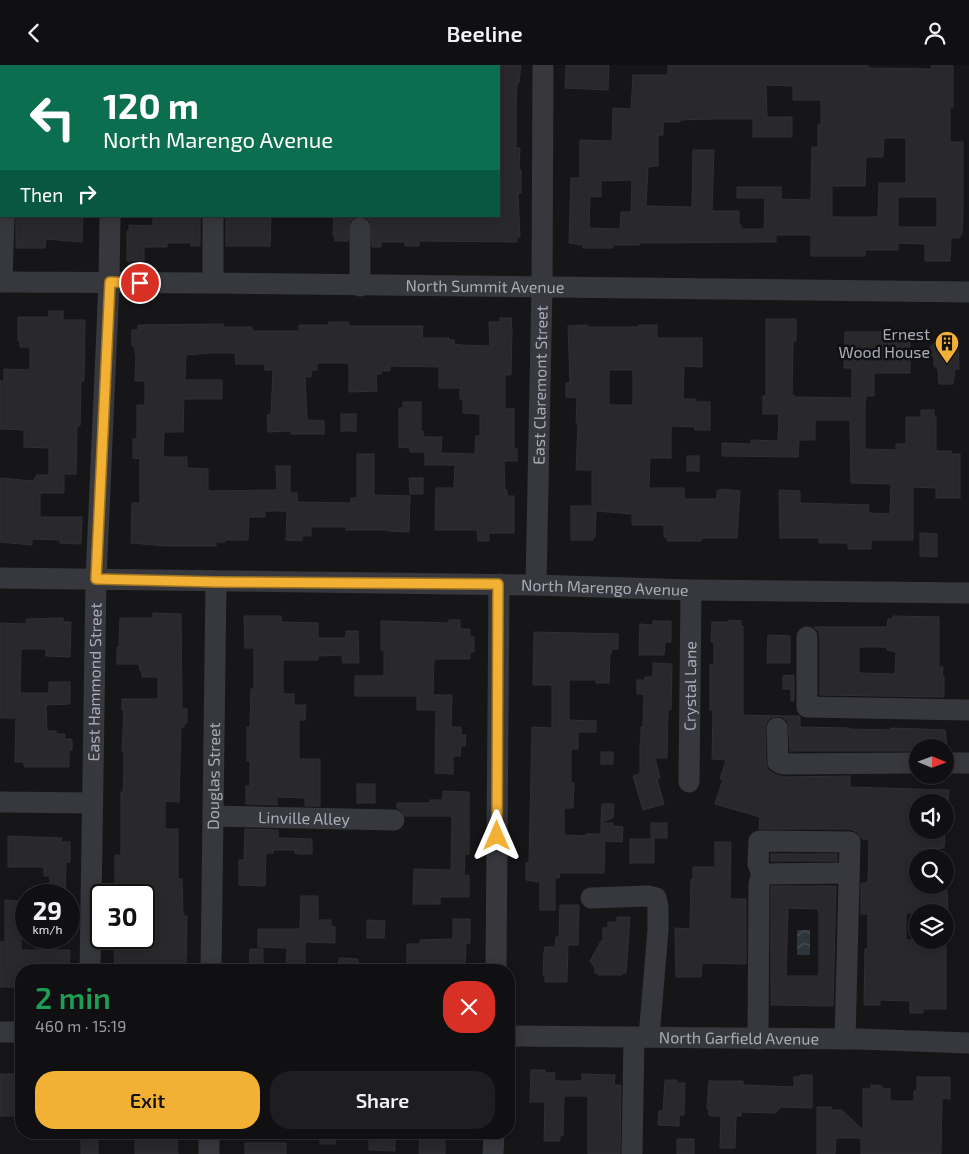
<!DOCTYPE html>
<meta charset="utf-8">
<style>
body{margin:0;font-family:"Exo 2",sans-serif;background:#1e1e20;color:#f1f3f6;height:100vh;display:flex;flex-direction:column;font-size:19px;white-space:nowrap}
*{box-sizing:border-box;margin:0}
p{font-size:16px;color:#9c9d9f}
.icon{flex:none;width:28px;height:28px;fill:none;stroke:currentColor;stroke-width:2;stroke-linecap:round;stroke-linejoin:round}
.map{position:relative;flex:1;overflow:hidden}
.drawer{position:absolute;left:15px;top:899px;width:500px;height:175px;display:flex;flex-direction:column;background:#101012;border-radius:20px;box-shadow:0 2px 12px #0003,0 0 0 1px #303032}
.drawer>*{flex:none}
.top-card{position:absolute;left:0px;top:0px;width:500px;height:152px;box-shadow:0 2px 12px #0003,0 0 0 1px #303032;background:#0b6e4f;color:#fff;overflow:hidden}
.needle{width:32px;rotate:91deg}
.fabs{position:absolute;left:909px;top:674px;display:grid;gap:10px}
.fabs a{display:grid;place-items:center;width:45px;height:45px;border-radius:50%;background:#101012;box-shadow:0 2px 12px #0003,0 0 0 1px #303032;font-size:25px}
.speed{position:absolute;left:15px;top:819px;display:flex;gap:10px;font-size:25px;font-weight:700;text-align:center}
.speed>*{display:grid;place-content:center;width:65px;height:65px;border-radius:50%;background:#101012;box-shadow:0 2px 12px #0003,0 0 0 1px #303032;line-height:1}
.speed small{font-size:12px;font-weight:400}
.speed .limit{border:2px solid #111;border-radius:8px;background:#fff;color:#111}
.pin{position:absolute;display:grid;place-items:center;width:42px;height:42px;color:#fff;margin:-21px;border:2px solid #fff;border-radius:50%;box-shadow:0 1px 5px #0007}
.me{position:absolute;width:55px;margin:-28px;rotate:0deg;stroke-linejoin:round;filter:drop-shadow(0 0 4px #0008)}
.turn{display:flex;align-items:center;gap:18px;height:105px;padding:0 20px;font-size:22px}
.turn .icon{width:65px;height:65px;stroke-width:2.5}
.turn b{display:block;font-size:35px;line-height:42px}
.then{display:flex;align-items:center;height:48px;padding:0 20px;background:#0003;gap:10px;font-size:19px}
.round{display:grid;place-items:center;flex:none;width:52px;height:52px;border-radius:20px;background:#1e1e20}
.overview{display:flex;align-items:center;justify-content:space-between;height:85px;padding:0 20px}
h1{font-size:30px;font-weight:600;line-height:38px;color:#1e9e55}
.action{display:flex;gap:10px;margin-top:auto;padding:10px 20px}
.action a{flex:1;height:58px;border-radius:20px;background:#f2b134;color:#111;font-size:20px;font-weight:600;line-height:58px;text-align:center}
.action a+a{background:#1e1e20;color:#f1f3f6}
header{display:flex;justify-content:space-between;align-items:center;height:65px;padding:0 20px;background:#101012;font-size:22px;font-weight:600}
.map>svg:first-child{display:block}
</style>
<header><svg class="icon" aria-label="back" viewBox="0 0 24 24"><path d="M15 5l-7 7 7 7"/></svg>Beeline<svg class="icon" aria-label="person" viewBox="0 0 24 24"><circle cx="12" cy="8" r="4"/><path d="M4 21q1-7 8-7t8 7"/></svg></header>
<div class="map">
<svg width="969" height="1089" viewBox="0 0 969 1089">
<defs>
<pattern id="water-waves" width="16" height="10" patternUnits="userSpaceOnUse" patternTransform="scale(1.25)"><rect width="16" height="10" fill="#2c353c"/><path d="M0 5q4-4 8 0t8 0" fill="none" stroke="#485056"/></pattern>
</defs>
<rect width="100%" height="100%" fill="#161618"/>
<!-- water -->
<rect fill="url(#water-waves)" x="797" y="865" width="13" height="25"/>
<!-- building -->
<g fill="#29292c" stroke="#303034" fill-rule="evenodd">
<polygon points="499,0 521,0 519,18 517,18 516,42 516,83 520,83 519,105 521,105 521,128 518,128 520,172 517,172 517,177 419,176 419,181 405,181 405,177 381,177 381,182 372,182 371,157 363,151 499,151"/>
<polygon points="566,0 609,0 608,25 565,23"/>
<path d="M668,0H868V3L931,4L932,0H953V42H950V77H963V148L962,169L959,173H951L950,196H925V179L898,178V185H865V191H811V170H776V177L639,178V180H613V183H583V180L569,178L571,113H580V75L612,76L613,43L631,44L633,10H668ZM766,20L793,21V35H821V60H818V82H812L811,135L777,134V133H781V122H737V133H765L764,164H741V160H739V146H712L714,85H693L692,142L646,141L648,102L658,101V70H663V57H680V55L711,54H753V72H792V52H767ZM884,73H906V118H879L878,152H832V121H865L866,92H883ZM632,115L631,147H621L620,164L589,163L590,131L601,132V116ZM898,132H937V162H898Z"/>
<polygon points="16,151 83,151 82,177 46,174 45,183 16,183"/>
<polygon points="153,151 200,151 200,181 191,181 191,178 167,178 167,182 144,182 144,196 127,196 127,166 129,166 129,160 153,161"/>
<polygon points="226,151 271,151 270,181 226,181"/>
<polygon points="334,151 357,151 349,157 348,176 335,176 335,171 333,171"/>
<polygon points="49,246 63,246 63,255 85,255 84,316 81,316 80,361 77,361 76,409 64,409 64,428 40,428 40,452 82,452 81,479 60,478 60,475 32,474 32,480 0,477 0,413 33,416 37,410 49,410 49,383 24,382 24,365 0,364 0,316 4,316 4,304 28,305 30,303 30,282 20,282 20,276 18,276 18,252 49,252"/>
<polygon points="500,253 511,253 512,266 511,310 505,310 505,344 514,344 514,384 517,384 517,396 504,396 505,425 507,425 507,431 514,431 514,468 489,468 489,476 478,476 477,465 435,465 436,423 454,423 455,400 425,400 425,387 410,387 410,383 399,382 399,343 403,343 403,337 421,337 421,366 423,366 424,372 442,372 441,388 475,389 476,371 480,371 480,349 463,348 463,334 460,334 460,323 439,323 439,302 390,301 390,306 381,306 381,309 376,309 377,326 349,327 349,298 317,298 317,305 311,305 311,312 305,312 307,355 324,356 324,369 291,369 291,366 268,367 267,350 271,349 273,305 265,305 265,299 236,299 235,288 209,288 186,290 185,315 222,315 222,334 184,334 183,367 164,367 163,392 187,392 187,403 208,404 208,426 277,425 276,401 290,401 290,428 297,428 297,437 351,438 351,433 357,433 357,389 374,389 374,430 410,431 409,467 388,466 388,465 346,465 346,462 311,462 311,471 302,471 302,476 286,475 287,446 265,446 265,452 249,452 248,475 225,475 225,477 216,477 216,481 166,481 131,478 132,438 140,438 140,394 133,393 133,374 137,374 137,340 145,340 145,316 135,316 136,291 134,281 132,281 132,265 138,265 138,260 223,259 223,262 252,262 252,266 299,266 299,260 329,260 329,257 349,257 349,261 423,261 422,273 449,273 449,275 454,275 454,279 459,280 490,281 489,257 500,257"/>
<polygon points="766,254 796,254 796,276 793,276 792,330 794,330 794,332 852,333 852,303 844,303 845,267 903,267 903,270 910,270 910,308 874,308 874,331 866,331 865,339 865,384 896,385 896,379 906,379 906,352 921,352 921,345 934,345 934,352 936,352 936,386 951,386 951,389 960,389 960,433 936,433 936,423 913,422 913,475 873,475 871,476 871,484 848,484 848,478 819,478 819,473 780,473 779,425 800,426 800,438 869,440 868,448 890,449 891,419 851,418 850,355 815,355 815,375 799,375 798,392 722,391 722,378 751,379 751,375 778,376 779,349 763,349 763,331 766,331"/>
<path d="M587,260V262H639V260H657V273H702V302L684,301L683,334H696V337H710V365H695V362L671,361V393H650L649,423H684V434H717V426L721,424L740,426L737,473H702L701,476H667V472H664V460H632V449L596,446L595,472H593V475H571V441H592V405H576L578,358H576L577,333L566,332V318H570L568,261ZM609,305H633V340H609Z"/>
<polygon points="935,277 958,278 959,304 955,304 953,319 939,319 938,304 934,301 934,291 922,291"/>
<rect x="341" y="349" width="15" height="17"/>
<rect x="687" y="391" width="12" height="15"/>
<polygon points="409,413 423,413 423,429 410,429"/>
<polygon points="920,468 937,469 937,492 920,491"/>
<polygon points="153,548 181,549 182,643 187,644 187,658 184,658 184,662 181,662 179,737 165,736 165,764 178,764 178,814 182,814 183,851 187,851 186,905 165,905 165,899 132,899 132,905 114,905 115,872 144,872 144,830 115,830 115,790 121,790 121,727 123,727 124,709 124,686 122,686 124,645 122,645 122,634 158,634 158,612 142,612 142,606 140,606 139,599 117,599 117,582 119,582 120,553 153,553"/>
<polygon points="244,551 281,551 281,557 318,558 318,573 344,573 346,572 346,566 358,566 359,598 343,598 342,590 318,591 318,595 283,595 283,629 294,629 294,640 306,640 305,655 299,655 299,694 320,694 320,741 305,741 305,733 277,732 277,740 246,739 246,721 250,721 250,696 247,696 247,662 250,662 251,624 254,624 254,583 245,583"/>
<path d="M893,551L939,552V602H943L942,611H944V632L820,630V572L818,566L814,562H887L888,554H893ZM859,582H887V585L896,587L895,609L859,608Z"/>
<polygon points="63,553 63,557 71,557 70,592 46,591 46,584 21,584 20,628 49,628 49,617 70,617 70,639 46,640 47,666 56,666 56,669 65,669 64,674 72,674 72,685 69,685 69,702 24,702 24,697 15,697 16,653 0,653 0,558 26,559 26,554"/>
<polygon points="449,555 460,555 460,564 470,564 470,572 474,572 474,587 470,587 470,594 434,594 433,630 452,630 451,662 461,662 461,670 466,670 465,681 461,681 460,691 453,691 453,709 435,708 436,645 417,645 417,631 355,631 355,611 384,611 384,585 381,585 381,556 449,558"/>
<polygon points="729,555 741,556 741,561 743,561 743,650 777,651 770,653 766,658 765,663 766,697 768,705 774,709 784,712 850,711 850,722 949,725 948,738 918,738 918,765 945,765 944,783 918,785 918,820 944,820 943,825 947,825 948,848 906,848 906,875 946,875 946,944 923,944 923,948 910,948 910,936 880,935 880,940 864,940 865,884 868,884 868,849 861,849 861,818 868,818 869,775 862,774 857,767 850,764 759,764 760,752 715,739 723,714 720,714 726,695 712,694 713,645 710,645 710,600 714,600 714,577 711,577 712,557 729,557"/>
<polygon points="653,556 671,556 671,577 665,577 664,590 639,590 640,559 653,560"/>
<polygon points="534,567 618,569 618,584 612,584 611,588 610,588 609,618 596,618 596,615 569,615 569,655 596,656 596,667 578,667 578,684 571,684 571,718 574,718 573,743 564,743 564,770 586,771 586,769 601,769 601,758 613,758 613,761 623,762 622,777 605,776 604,808 560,808 559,813 555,813 555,845 540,845 540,817 526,815 526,798 529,798 532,662 552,663 552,620 533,620"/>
<polygon points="768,570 790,571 790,598 767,598"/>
<polygon points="653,598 672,599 671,645 668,645 667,693 655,693 660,713 657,714 664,739 643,745 633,711 640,709 640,678 641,678 641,662 643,662 644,629 637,629 637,615 645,615 645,612 653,612"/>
<polygon points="794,610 794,636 791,636 791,624 783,624 783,611"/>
<polygon points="777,651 798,651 800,652 800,662 849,663 849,664 890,665 891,663 945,665 947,682 918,682 918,686 790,686 788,657 783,652"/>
<rect x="601" y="687" width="12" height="12"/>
<rect x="357" y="719" width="18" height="19"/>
<polygon points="443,726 469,727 469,789 465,789 464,810 469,811 469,832 440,832 440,839 413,839 414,804 451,805 452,751 405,751 401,745 397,743 397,738 430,738 430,735 443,735"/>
<polygon points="602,739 614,739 613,753 601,757"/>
<rect x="651" y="758" width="16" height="15"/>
<polygon points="245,764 278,765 278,773 312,774 312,789 299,789 295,788 295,785 273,785 273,788 266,788 265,821 239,820 239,795 244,795"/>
<polygon points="8,771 62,773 61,777 70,777 70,797 66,797 65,830 49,830 50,811 44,811 44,802 8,802"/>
<rect x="630" y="774" width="24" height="24"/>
<polygon points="715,777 731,777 730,834 746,834 746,899 702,898 701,912 676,912 675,863 690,864 691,814 693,814 693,802 715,802"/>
<rect x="771" y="789" width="66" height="7"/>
<path d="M771,821H836L833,941L771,940ZM788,843L818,844V846H819V911H786Z"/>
<polygon points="301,831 318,831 318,855 331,855 331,861 335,862 335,878 305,877 305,905 286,905 287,883 258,882 258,864 300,864"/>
<polygon points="5,835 19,836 18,848 21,848 21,885 70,885 69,905 21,905 21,922 0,922 0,877 5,877"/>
<polygon points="560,840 579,840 578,880 568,880 567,917 545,917 545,910 543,910 544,887 545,882 555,882 556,872 559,872"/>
<polygon points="617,852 630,852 626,908 622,908 622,910 598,910 598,908 595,908 595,903 590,896 601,876 603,877 603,863 608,863 608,857 617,857"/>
<polygon points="453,854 470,854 470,878 466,878 465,901 456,901 456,905 407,905 407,879 420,879 420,875 453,874"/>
<polygon points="367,855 385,856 384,873 367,873"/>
<polygon points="250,884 263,884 263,905 249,905"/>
<polygon points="339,893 358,894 358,905 338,905"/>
<polygon points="531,1005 545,1005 545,1008 555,1008 554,1016 582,1016 582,1009 615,1010 614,1020 621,1020 620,1089 588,1089 588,1031 564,1031 563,1071 560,1070 560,1076 544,1076 545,1037 530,1037"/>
<rect x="0" y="1009" width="15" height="42"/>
<polygon points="800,1010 812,1010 812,1043 779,1042 779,1045 777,1045 776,1048 741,1047 741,1051 736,1051 735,1083 720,1083 721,1051 711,1051 709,1050 709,1044 707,1044 709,1016 743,1016 743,1020 794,1022 794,1012 800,1012"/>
<polygon points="917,1012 950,1012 950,1034 942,1033 941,1089 861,1089 861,1073 836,1073 835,1089 817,1089 817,1042 831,1042 831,1045 842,1045 863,1065 863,1024 871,1024 871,1020 882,1021 882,1024 890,1024 890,1036 914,1036 914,1026 917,1026"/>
<polygon points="665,1015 677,1015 677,1018 685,1018 684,1050 679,1050 679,1061 658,1060 659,1046 663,1046"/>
<rect x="81" y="1068" width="17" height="21"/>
<polygon points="135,1068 177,1068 178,1089 135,1089"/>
<rect x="320" y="1068" width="15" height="11"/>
<polygon points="420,1070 442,1071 442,1075 445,1075 445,1089 419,1089"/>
<polygon points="369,1072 395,1073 395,1086 369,1085"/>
<rect x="677" y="1074" width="17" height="15"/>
<rect x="245" y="1078" width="41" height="11"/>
</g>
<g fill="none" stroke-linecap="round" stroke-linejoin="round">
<!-- minor -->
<g stroke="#37383d" stroke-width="21">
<polyline points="40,1 40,0"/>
<polyline points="112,1 112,0"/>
<polyline points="0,130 1,132"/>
<polyline points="213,151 213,218"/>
<path id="s1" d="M0,217L213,218L969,227"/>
<polyline points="2,217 4,151"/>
<polyline points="360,221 360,163"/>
<path id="s2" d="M0,513L536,520L691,525L969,528"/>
<path id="s3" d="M536,520L542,222L543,0"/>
<polyline points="807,572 807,642 969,645"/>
<polyline points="777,663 778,697 784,699 918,698"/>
<polyline points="945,698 969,698"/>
<path id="s4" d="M689,717L691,525"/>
<polyline points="0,737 93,738"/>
<path id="s5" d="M213,751L394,755"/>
<polyline points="762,809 849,808"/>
<polyline points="591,833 648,831 656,833 658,842 658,865 649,972"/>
<path id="s6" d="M90,905L96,514L109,217L110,151"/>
<path id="s7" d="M211,905L216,517"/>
<polyline points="496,905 499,519"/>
<polyline points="0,967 21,967"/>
<path id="s8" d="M509,971L859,974L969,978"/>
<polyline points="758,974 759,819 762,809 758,799 759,776 850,777 845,974"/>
<polyline points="209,1089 209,1068"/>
<polyline points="493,1089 494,1068"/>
<polyline points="632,1089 634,972"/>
</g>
</g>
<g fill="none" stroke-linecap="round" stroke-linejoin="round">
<defs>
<polyline id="route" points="140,218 110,217 96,514 216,517 498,519 497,771"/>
</defs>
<!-- route casing -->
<use href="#route" stroke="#9d7322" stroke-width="12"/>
<!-- route -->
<use href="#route" stroke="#f2b134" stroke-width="9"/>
</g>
<!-- icons -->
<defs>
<symbol id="building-pin" viewBox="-11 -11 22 30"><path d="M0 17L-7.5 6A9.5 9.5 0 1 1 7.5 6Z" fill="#f2b134" stroke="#111113"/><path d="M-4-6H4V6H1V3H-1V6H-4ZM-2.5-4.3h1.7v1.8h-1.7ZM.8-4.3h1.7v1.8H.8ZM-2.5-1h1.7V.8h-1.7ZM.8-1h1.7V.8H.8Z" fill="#111"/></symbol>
</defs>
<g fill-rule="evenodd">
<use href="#building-pin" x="933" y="264" width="28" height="38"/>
</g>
<g text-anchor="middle" stroke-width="5" stroke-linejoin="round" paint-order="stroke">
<!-- street labels -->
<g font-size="16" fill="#a8adb8" stroke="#111113">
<text dy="6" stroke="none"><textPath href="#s1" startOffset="485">North Summit Avenue</textPath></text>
<text dy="6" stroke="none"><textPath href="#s3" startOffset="200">East Claremont Street</textPath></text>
<text dy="6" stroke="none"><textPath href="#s2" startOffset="605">North Marengo Avenue</textPath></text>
<text dy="6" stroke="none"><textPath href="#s6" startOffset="288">East Hammond Street</textPath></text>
<text dy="6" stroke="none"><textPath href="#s4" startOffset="96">Crystal Lane</textPath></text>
<text dy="6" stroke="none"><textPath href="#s7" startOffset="194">Douglas Street</textPath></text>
<text dy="6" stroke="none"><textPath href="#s5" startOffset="91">Linville Alley</textPath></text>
<text dy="6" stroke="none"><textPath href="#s8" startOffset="230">North Garfield Avenue</textPath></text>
</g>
<!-- poi labels -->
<g font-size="16" fill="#a8adb8" stroke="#111113" text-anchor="end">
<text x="930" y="275">Ernest<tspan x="930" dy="18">Wood House</tspan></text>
</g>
</g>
</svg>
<div class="fabs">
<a><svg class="needle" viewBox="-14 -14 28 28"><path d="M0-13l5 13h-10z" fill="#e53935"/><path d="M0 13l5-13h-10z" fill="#9c9d9f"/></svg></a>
<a><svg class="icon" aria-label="sound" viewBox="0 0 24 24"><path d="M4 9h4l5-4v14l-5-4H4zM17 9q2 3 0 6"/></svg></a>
<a><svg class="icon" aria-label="search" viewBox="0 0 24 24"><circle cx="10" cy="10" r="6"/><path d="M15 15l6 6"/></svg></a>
<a><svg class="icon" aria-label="layers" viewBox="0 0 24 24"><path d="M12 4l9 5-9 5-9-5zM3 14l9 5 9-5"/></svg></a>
</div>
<div class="speed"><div>29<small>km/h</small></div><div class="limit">30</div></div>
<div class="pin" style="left:140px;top:218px;background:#d93025"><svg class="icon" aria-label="arrive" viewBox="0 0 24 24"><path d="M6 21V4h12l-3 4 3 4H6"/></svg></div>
<svg class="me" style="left:497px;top:771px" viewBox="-20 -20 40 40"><path d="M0-17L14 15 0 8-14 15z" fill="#f2b134" stroke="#fff" stroke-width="4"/></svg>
<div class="top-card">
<div class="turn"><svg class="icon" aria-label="left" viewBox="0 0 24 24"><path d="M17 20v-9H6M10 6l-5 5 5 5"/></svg><div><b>120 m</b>North Marengo Avenue</div></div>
<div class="then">Then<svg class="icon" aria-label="right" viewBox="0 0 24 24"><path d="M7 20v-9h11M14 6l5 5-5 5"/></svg></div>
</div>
<section class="drawer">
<div class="overview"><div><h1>2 min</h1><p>460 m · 15:19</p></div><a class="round" style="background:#d93025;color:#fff"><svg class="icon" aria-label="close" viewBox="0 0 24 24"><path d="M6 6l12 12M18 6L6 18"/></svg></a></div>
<div class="action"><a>Exit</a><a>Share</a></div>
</section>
</div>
